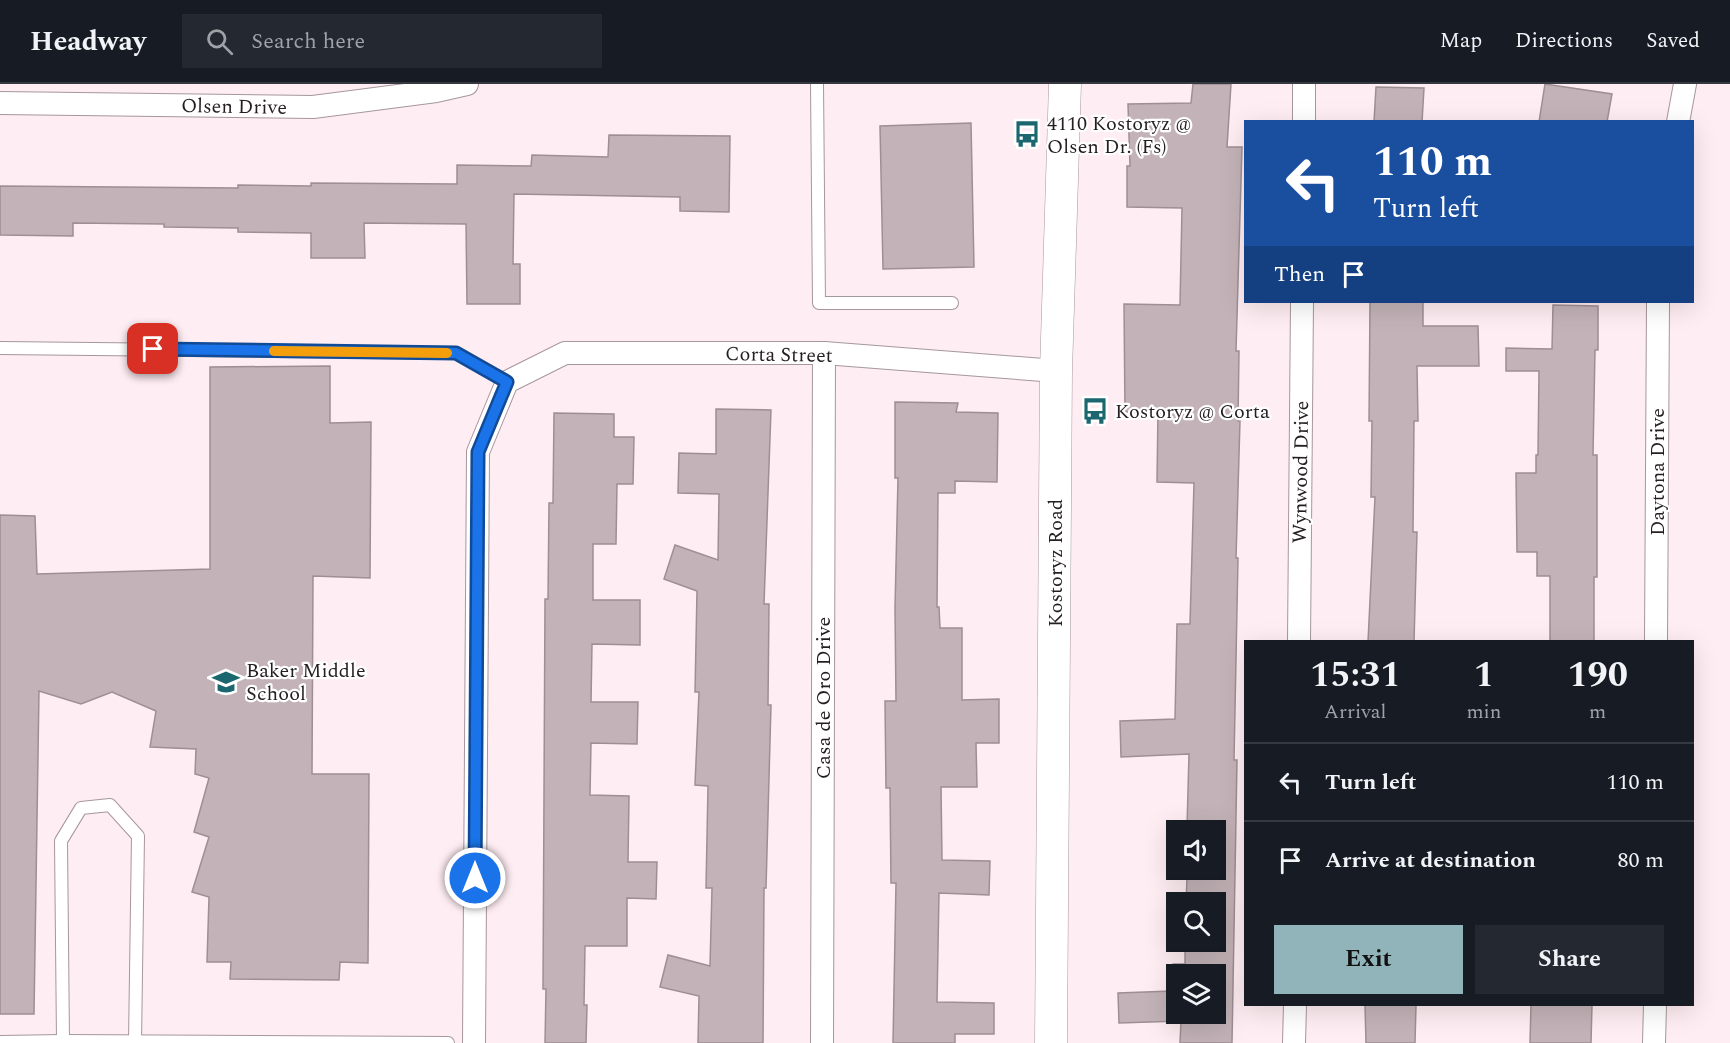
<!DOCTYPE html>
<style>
body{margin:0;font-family:Spectral,serif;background:#242831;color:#f1f3f6;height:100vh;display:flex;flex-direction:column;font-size:22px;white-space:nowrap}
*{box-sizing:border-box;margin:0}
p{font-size:20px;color:#9ea1a6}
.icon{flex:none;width:33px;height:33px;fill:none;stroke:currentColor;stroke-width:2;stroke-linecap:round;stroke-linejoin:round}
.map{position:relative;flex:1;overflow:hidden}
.drawer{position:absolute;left:1244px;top:556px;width:450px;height:366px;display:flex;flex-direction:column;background:#171b24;border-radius:0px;box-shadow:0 6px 24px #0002}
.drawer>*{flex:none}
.top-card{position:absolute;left:1244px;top:36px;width:450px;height:183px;border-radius:0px;box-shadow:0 6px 24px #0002;background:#1a4fa0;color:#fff;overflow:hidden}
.controls{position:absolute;left:1166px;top:736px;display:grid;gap:12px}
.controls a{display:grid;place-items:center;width:60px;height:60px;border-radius:0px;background:#171b24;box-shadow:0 6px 24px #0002;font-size:30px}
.pin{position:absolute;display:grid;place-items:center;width:51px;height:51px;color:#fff;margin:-26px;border-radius:12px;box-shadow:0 3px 9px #0006}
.me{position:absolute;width:66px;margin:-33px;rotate:0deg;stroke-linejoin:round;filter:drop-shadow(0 0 4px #0008)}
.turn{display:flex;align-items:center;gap:21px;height:126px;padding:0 30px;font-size:27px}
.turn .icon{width:78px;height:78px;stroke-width:2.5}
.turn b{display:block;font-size:42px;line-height:51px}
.then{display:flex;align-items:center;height:57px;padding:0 30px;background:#0003;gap:12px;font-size:22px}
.eta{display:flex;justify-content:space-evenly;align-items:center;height:102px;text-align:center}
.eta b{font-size:36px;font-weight:700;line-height:42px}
.action{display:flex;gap:12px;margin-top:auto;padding:12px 30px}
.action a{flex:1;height:69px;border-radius:0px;background:#91b4ba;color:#111;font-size:24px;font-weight:700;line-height:69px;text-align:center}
.action a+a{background:#242831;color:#f1f3f6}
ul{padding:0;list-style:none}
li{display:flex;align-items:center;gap:18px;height:78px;padding:0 30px;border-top:2px solid #363941}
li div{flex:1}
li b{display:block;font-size:22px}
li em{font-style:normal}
header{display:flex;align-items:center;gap:36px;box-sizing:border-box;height:84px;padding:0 30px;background:#171b24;border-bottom:2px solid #363941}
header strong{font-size:28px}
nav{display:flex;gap:33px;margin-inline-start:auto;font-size:21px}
.search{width:420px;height:54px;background:#242831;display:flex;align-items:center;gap:15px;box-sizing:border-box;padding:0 21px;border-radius:0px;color:#9ea1a6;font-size:22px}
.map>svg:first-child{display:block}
</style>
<header>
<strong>Headway</strong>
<div class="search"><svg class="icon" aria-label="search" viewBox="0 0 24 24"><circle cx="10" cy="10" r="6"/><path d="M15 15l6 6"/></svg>Search here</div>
<nav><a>Map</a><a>Directions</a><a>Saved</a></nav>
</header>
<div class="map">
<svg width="1730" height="959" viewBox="0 0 1730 959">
<rect width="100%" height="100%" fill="#feedf2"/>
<!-- building -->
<g fill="#c3b3b8" stroke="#9e8f94" stroke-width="1.5" fill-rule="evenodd">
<path d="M1193,0H1231L1227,63H1242L1236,267H1239L1238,337H1240L1236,474H1238L1234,676H1237L1232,959H1180L1181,937L1119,939L1118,909L1172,907L1173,880H1185V858H1215V819H1186L1187,794H1185V786H1215V747H1186V743H1187L1189,670L1121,673L1120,637L1175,635L1177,540H1190L1194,399L1157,398L1158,328H1125L1124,220L1180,221L1182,124L1127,123V82H1130L1128,20L1191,19ZM1176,891H1215V930H1176Z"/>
<polygon points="1545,0 1612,10 1607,38 1539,38"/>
<polygon points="1376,3 1424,4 1422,38 1374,38"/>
<polygon points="971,39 974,183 883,185 880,42"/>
<polygon points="609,51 730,52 729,128 680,127 680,113 514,110 513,180 520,180 520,220 467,220 466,140 364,139 365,174 311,174 311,149 238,148 238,144 164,143 164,140 73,139 73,152 0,151 0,102 238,104 238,101 311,102 311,99 457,100 457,81 531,82 532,71 608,73"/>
<polygon points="1370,218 1423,218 1423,242 1478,242 1479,282 1417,282 1418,337 1414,337 1413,448 1417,448 1414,558 1368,558 1375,413 1371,413 1372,337 1369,337"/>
<polygon points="1553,221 1598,222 1598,266 1595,266 1593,371 1597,371 1597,493 1594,493 1594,558 1550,558 1550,492 1537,492 1537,468 1517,468 1516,389 1536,389 1536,371 1538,371 1539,287 1506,287 1506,264 1552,265"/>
<polygon points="330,282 330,339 371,338 370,494 313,492 312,690 369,690 368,879 340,878 339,896 230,895 231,878 207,878 209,813 192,808 209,753 194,748 209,694 195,690 196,665 150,663 156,627 112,608 81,620 39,607 34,930 0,930 0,431 35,432 37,490 210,485 210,283"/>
<polygon points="895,318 958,319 956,328 998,329 997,398 955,397 955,409 938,409 937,523 939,523 940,544 962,544 962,616 999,615 999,659 976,659 977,703 941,703 942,776 990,777 989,811 939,809 937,918 994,919 994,950 955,950 955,959 893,959 896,799 891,799 890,704 886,704 885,617 896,617 895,524 898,394 895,394"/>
<polygon points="716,325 771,326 764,520 769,520 768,621 771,621 766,804 764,804 763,959 698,959 699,912 660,903 668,871 710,882 712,804 706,804 708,702 695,701 699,608 695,608 697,507 664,495 675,461 718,476 719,410 678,409 679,369 716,370"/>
<polygon points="554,329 614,330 614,353 634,353 633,400 617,400 616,460 593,460 593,516 640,516 640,561 592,560 591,618 638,618 637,660 591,659 590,711 629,712 628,778 657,778 656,815 627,814 627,862 585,862 584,921 587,921 586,959 545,959 546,905 543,905 545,515 548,515 549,419 553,419"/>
<polygon points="1365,921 1416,921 1415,959 1366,959"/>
<polygon points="1531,921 1592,921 1591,959 1530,959"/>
</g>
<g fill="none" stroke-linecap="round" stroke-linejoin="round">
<defs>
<g id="service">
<polyline points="817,0 819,219 952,219"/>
<polyline points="0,264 456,269 507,298"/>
<polyline points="63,957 61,757 81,724 110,721 138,752 135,958"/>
<polyline points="0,958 63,957 448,959"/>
</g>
<g id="minor">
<polyline points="0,19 313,23 436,7 467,0"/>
<polyline points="1304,38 1304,0"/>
<polyline points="1678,38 1685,0"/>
<polyline points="1299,558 1302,218"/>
<polyline points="1656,558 1658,218"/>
<polyline points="474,959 478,368 507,298 565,269 824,269 1056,287"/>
<polyline points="822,959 824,269"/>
<polyline points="1294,959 1295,921"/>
<polyline points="1654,959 1655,921"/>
</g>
<polyline id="secondary" points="1051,959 1056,287 1065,0"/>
</defs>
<!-- service casing -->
<use href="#service" stroke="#a6979c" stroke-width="14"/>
<!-- minor casing -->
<use href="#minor" stroke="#a6979c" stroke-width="24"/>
<!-- secondary casing -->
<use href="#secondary" stroke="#a6979c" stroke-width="33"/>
<!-- service -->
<use href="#service" stroke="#fff" stroke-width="12"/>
<!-- minor -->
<use href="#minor" stroke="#fff" stroke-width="22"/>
<!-- secondary -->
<use href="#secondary" stroke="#fff" stroke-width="32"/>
</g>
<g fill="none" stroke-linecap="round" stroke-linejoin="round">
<defs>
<polyline id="route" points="153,265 456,269 507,298 478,368 475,794"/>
</defs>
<!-- route casing -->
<use href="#route" stroke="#114b97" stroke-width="15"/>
<!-- route -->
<use href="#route" stroke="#1a73e8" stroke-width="10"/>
<!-- slow -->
<polyline stroke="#f59e0b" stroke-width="10" points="274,267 447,269"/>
</g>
<!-- icons -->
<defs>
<symbol id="bus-bare" viewBox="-9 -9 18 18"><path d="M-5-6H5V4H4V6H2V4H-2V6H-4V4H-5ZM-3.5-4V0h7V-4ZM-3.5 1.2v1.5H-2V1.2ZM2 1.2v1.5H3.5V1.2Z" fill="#1b6770" stroke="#fff" stroke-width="2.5" paint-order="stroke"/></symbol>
<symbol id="school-bare" viewBox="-9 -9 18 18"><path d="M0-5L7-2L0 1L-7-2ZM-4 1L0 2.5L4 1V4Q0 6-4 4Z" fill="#1b6770" stroke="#fff" stroke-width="2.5" paint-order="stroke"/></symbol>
</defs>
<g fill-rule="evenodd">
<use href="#bus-bare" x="1008" y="31" width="38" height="38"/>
<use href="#bus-bare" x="1076" y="308" width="38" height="38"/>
<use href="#school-bare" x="207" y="579" width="38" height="38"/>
</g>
<g text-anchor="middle" stroke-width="4.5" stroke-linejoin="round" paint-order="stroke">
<!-- street labels -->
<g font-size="20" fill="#241e20" stroke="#fff">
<text transform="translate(234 22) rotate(1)" y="7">Olsen Drive</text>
<text transform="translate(779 270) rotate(1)" y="7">Corta Street</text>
<text transform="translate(1300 388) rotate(-89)" y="7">Wynwood Drive</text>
<text transform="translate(1657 388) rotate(-90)" y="7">Daytona Drive</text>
<text transform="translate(1055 479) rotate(-90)" y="7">Kostoryz Road</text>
<text transform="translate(823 614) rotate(-90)" y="7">Casa de Oro Drive</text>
</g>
<!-- poi labels -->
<g font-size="20" fill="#241e20" stroke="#fff" text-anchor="start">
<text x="1047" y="46">4110 Kostoryz @<tspan x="1047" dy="23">Olsen Dr. (Fs)</tspan></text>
<text x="1115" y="334">Kostoryz @ Corta</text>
<text x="246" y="593">Baker Middle<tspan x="246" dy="23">School</tspan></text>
</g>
</g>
</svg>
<div class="controls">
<a><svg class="icon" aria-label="sound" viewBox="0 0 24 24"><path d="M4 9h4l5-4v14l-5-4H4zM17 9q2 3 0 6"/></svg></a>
<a><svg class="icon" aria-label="search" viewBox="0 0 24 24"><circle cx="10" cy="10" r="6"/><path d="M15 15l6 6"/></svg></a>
<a><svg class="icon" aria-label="layers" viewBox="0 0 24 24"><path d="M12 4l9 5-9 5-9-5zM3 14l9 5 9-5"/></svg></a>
</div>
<div class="pin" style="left:153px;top:265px;background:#d93025"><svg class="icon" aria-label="arrive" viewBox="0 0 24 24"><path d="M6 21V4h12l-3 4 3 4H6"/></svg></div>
<svg class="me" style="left:475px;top:794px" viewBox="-20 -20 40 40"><circle r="17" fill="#1a73e8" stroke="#fff" stroke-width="3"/><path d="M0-11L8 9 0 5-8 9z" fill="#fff"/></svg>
<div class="top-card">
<div class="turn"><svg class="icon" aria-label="left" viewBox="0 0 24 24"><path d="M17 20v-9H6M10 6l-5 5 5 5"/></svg><div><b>110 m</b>Turn left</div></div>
<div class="then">Then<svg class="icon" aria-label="arrive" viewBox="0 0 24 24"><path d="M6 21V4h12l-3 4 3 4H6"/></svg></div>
</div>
<section class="drawer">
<div class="eta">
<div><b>15:31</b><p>Arrival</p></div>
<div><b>1</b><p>min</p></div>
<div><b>190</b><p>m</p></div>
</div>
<ul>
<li><svg class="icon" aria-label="left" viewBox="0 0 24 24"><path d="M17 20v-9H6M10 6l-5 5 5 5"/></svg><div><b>Turn left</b></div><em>110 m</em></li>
<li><svg class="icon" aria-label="arrive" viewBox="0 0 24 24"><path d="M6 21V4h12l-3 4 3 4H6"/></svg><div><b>Arrive at destination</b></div><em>80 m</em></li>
</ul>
<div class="action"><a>Exit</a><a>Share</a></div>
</section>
</div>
